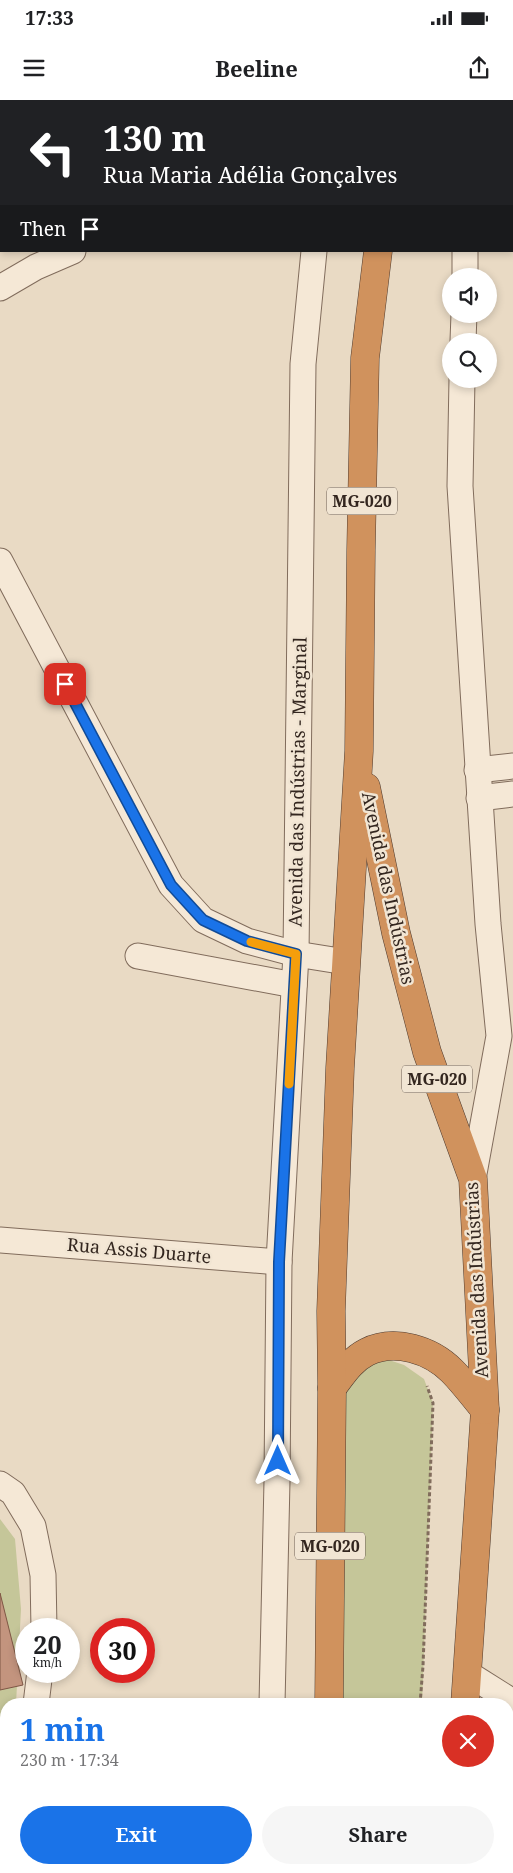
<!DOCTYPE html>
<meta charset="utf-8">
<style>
body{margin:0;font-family:"Noto Serif",serif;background:#f6f6f6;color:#202124;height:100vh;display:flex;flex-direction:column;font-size:19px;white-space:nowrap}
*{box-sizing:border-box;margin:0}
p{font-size:16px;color:#757577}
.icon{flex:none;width:28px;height:28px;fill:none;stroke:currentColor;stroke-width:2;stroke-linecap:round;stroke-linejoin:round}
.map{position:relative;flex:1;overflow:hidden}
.details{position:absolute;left:0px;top:1598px;width:514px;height:176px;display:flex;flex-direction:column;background:#fff;border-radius:20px 20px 0 0;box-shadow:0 2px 8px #0003}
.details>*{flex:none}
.top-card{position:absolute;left:0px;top:0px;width:514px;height:152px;box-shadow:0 2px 8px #0003;background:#202124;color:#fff;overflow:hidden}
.tools{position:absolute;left:442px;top:168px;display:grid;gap:10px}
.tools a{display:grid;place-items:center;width:55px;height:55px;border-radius:50%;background:#fff;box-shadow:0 2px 8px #0003;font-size:25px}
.speed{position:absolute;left:15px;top:1518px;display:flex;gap:10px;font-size:25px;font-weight:700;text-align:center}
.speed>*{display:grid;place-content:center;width:65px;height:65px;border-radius:50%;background:#fff;box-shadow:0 2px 8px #0003;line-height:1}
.speed small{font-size:12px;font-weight:400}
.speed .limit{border:8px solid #d22;background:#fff;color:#111}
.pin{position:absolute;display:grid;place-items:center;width:42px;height:42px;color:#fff;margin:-21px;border-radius:10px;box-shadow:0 2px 8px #0006}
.me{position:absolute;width:55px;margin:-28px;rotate:0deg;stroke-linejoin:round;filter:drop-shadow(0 0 4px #0008)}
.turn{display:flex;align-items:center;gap:18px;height:105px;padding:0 20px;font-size:22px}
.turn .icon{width:65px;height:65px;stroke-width:2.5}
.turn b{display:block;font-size:35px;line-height:42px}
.then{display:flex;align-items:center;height:48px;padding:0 20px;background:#0003;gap:10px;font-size:19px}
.round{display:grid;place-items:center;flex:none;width:52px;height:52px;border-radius:26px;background:#f6f6f6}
.head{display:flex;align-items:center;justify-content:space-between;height:85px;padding:0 20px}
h1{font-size:30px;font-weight:700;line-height:38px;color:#1a73e8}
.button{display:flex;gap:10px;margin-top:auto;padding:10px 20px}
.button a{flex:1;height:58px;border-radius:30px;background:#1a73e8;color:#fff;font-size:20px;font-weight:700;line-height:58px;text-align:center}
.button a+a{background:#f6f6f6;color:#202124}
.status{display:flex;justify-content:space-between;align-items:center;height:35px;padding:0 25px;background:#fff;direction:ltr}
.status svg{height:14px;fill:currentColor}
header{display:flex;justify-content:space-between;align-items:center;height:65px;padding:0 20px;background:#fff;font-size:22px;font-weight:700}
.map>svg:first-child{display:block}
</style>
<div class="status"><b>17:33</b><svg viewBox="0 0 49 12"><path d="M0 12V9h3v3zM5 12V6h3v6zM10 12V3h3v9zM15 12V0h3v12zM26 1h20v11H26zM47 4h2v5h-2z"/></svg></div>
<header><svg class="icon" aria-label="menu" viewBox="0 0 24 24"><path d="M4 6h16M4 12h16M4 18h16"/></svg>Beeline<svg class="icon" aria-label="share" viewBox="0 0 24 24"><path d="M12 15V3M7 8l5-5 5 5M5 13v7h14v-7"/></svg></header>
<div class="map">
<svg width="513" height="1773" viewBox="0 0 513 1773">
<rect width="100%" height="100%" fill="#e9dac4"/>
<!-- green -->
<g fill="#c5c699">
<polygon points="380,1257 404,1265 424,1279 433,1303 422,1604 333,1604 337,1294 352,1270"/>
<polygon points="0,1419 15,1439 21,1509 16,1604 6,1604 6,1627 0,1639"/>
<polygon points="331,1768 403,1768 402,1773 331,1773"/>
</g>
<!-- building -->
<polygon fill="#c3947e" stroke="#7e5645" points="0,1493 23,1585 0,1590"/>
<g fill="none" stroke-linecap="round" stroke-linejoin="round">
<defs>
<g id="minor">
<polyline points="335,1 336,0"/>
<polyline points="483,1 483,0"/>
<polyline points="512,98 513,98"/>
<polyline points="465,176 465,151"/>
<polyline points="0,188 36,167 73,151"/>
<polyline points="463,241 464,214"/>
<polyline points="462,279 460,386 488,824 499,936 473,1079"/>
<polyline points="0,461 171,785 203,820 247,841 296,854 346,862"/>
<polyline points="477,670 513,666"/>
<polyline points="479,698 513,694"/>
<polyline points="138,856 294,885"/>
<polyline points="0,1140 279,1162"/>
<polyline points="0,1384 13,1393 33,1426 43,1475 44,1529"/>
<polyline points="467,1573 513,1602"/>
<polyline points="36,1604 40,1571"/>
<polyline points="272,1604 277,1381 279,1162 296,854 303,264 314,151"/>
<polyline points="508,1646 513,1643"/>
<polyline points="0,1672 6,1666"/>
<polyline points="268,1773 268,1768"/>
</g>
<g id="highway">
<polyline points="405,1 405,0"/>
<polyline points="366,687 396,833 427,952 473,1079 485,1310 465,1604"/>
<path d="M332,1288C342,1275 351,1260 367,1252C395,1238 431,1250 452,1271C464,1283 474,1297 485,1310"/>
<polyline points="329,1604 332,1288 331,1211 340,968 359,651 361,450 365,258 378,151"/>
<polyline points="324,1773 325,1768"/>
<polyline points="445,1773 446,1768"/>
</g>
</defs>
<!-- minor casing -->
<use href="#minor" stroke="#816c5c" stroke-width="27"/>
<!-- highway casing -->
<use href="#highway" stroke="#503c30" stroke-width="29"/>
<!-- path -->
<g stroke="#816c5c" stroke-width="3" stroke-dasharray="4 2.5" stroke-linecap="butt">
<polyline points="420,1604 423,1566 433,1303 427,1286"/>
<polyline points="404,1773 405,1768"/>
</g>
<!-- minor -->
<use href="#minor" stroke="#f5e8d6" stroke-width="25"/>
<!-- highway -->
<use href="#highway" stroke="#d0925d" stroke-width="28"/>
</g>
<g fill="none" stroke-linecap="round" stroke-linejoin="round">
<defs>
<polyline id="route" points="65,584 171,785 203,820 247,841 296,854 279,1162 278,1361"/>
</defs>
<!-- route casing -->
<use href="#route" stroke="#114b97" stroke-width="12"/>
<!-- route -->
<use href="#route" stroke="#1a73e8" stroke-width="9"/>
<!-- slow -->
<polyline stroke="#f59e0b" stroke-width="9" points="251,842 296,854 289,984"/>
</g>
<g text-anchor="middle" stroke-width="5" stroke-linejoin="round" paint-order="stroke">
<!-- shield labels -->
<g fill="#f1e5d3" stroke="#6c5f55" stroke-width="1">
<rect x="327" y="387.5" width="70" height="27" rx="4"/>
<rect x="402" y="965.5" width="70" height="27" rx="4"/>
<rect x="295" y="1432.5" width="70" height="27" rx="4"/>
</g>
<g font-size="16" font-weight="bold" fill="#33261f">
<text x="362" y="407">MG-020</text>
<text x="437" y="985">MG-020</text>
<text x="330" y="1452">MG-020</text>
</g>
<!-- street labels -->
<g font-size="18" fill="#33261f" stroke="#f1e5d3">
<text transform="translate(298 682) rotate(-89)" y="6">Avenida das Indústrias - Marginal</text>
<text transform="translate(388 788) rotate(78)" y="6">Avenida das Indústrias</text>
<text transform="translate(139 1151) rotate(5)" y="6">Rua Assis Duarte</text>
<text transform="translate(477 1180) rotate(-93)" y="6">Avenida das Indústrias</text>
</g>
</g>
</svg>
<div class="tools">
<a><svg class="icon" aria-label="sound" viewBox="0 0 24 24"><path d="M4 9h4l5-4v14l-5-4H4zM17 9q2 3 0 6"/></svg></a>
<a><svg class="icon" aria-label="search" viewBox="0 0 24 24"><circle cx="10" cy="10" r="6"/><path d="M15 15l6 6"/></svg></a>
</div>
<div class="speed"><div>20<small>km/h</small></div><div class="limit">30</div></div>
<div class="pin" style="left:65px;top:584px;background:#d93025"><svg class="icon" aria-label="arrive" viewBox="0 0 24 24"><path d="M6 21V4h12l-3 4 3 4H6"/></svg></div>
<svg class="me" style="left:278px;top:1361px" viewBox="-20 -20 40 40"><path d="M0-17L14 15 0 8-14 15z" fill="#1a73e8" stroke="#fff" stroke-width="4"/></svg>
<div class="top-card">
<div class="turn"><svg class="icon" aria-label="left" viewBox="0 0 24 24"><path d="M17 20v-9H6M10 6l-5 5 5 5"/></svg><div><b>130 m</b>Rua Maria Adélia Gonçalves</div></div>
<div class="then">Then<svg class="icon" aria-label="arrive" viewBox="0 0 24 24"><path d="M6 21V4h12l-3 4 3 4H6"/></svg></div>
</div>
<section class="details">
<div class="head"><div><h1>1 min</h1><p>230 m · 17:34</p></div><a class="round" style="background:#d93025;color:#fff"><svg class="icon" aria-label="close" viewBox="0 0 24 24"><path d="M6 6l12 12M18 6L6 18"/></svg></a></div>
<div class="button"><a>Exit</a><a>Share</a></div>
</section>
</div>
